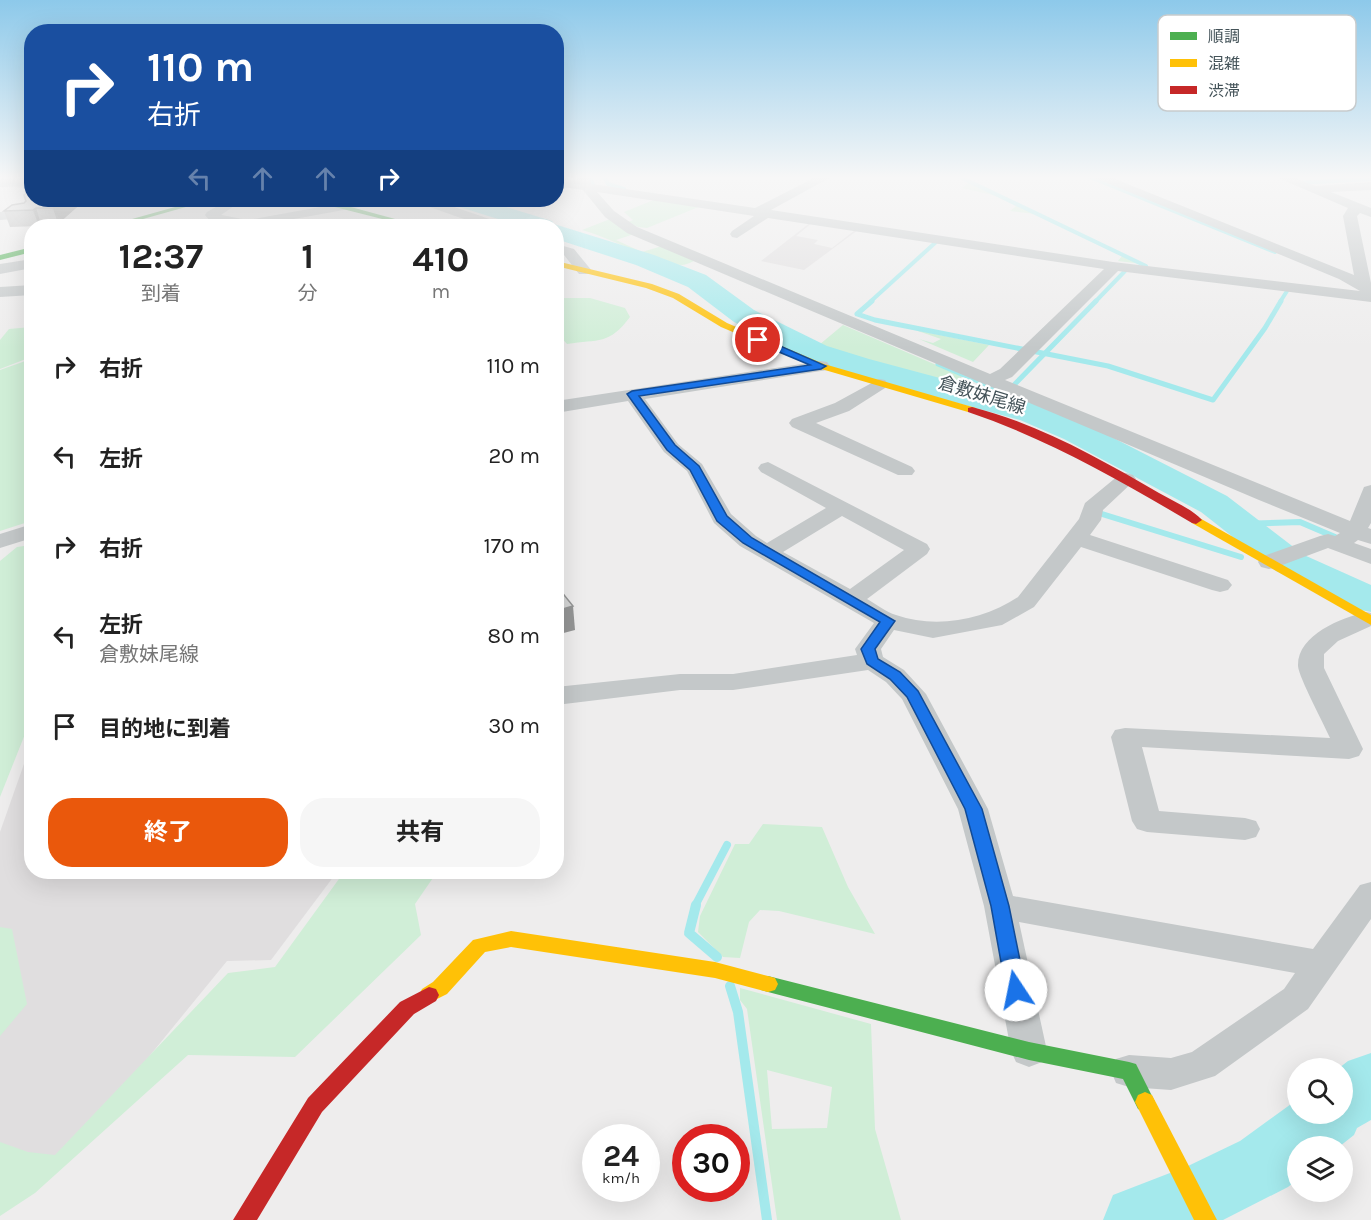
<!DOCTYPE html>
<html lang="ja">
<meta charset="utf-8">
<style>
body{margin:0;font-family:Karla,"Noto Sans JP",sans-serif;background:#f6f6f6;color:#222;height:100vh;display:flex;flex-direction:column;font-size:22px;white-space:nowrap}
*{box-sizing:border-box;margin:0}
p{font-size:20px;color:#767676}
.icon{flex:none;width:33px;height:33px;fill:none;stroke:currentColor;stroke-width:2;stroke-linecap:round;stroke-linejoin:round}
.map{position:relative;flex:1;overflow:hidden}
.side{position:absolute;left:24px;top:219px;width:540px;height:660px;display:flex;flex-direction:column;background:#fff;border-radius:24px;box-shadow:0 6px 24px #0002}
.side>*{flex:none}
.banner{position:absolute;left:24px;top:24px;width:540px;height:183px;border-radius:24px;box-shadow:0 6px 24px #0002;background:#1a4fa0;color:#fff;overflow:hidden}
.buttons{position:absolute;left:1287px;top:1058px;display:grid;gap:12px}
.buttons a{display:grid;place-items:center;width:66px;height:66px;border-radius:50%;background:#fff;box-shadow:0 6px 24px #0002;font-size:30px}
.speed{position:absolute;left:582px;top:1124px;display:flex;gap:12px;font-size:30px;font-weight:700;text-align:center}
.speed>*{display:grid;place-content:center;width:78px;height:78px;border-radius:50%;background:#fff;box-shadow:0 6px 24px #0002;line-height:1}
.speed small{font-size:15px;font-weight:400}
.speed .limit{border:9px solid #d22;background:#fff;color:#111}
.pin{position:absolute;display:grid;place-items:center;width:51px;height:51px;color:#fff;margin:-26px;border:3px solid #fff;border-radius:50%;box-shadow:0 2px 6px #0007}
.me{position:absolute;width:66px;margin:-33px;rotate:349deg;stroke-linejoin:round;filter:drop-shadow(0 0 4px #0008)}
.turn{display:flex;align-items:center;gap:21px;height:126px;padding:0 24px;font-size:27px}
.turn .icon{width:78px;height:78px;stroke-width:2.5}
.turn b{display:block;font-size:42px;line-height:51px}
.lanes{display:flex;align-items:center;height:57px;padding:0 24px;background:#0003;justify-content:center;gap:30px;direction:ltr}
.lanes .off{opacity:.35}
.eta{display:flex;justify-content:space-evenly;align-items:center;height:102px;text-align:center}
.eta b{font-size:36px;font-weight:700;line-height:42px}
.action{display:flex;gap:12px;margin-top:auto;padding:12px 24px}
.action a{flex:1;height:69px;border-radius:24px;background:#ea580c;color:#fff;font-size:24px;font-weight:700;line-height:69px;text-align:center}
.action a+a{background:#f6f6f6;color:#222}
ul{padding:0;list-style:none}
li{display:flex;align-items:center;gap:18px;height:90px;padding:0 24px}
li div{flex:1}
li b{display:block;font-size:22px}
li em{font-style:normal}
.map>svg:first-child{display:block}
</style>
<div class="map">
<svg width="1371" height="1220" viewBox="0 0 1371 1220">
<rect width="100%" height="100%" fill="#eeeded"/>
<!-- education -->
<g fill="#e0dedf" fill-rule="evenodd">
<path d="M811,222L858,230L804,270L761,261ZM812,223L855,230L832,248L814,244L818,240L796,236Z"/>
<polygon points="31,744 32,872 337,872 271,960 227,961 54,1173 0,1154 0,832"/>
</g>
<!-- green -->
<g fill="#d0eed7" fill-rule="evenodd">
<polygon points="968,183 971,183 1143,264 1118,261 1122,256 1035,214 1010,211 1016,206 997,196 962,188"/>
<polygon points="656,199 701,206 647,228 638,227 628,222 633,220 624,212"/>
<path d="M610,219L634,234L616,240L642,252L662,246L694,261C690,263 685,265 681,265C646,260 615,239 582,230Z"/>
<path d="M557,298H590L625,308L630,317C609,345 599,339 567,344L557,333Z"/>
<polygon points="843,325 962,376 955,385 862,360 819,345"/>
<polygon points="31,327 31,357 0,369 0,340 9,329"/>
<polygon points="915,330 989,345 973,362 919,339 933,343 941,339"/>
<polygon points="31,359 31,521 0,531 0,370"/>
<polygon points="31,545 31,719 0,797 0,561 17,547"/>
<polygon points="763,824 822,827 848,887 875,934 779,911 760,910 749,922 740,958 723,957 698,932 700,916 735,844 749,844"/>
<polygon points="344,872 437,872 415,904 421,935 295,1057 188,1055 35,1193 0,1216 0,1142 28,1152 55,1155 228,973 275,967"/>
<polygon points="0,927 12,929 27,1004 0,1036"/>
<path d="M740,988L871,1024L875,1129L901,1220H777L747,1009L740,1000ZM767,1070L832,1087L827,1128L772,1129Z"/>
</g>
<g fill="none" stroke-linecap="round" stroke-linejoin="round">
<!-- stream-far4 -->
<g stroke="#a4e9ec" stroke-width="4">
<polyline points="590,177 593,185"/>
<polyline points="604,177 608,184 624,189"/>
<polyline points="960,177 1146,266"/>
<polyline points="1090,177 1275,252"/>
<polyline points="1298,183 1371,179"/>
<polyline points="870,302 936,242"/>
<polyline points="1095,302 1125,271"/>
<polyline points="1280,302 1287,291"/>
</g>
<!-- stream-far3 -->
<g stroke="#a4e9ec" stroke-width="5">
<polyline points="872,301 857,314 875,320 1108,366 1213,400 1265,328 1281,301"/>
<polyline points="938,364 1006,393 996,403"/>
<polyline points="1013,386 1096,301"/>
</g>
<!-- stream-far2 -->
<g stroke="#a4e9ec" stroke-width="6">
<polyline points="1102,514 1241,557"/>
<polyline points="1238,524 1300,522 1335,537"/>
</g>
<!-- stream-far1 -->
<polyline stroke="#a4e9ec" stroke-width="8" points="695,906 727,845"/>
<!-- stream -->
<g stroke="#a4e9ec" stroke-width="10">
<polyline points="696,905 689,933 717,957"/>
<polyline points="730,986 738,1012 767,1220"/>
</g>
<!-- river -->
<g fill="#a4e9ec" fill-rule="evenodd">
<polygon points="450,200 483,200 552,221 554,224 654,255 706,275 754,310 827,346 869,359 1044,406 1088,425 1227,496 1304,555 1371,585 1371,612 1356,609 1276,571 1201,512 1064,439 1020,420 847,373 805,358 734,322 688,287 636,265 556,239 556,226 520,226 453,205"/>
<polygon points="1371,1053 1371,1120 1357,1128 1354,1135 1340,1146 1298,1146 1298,1179 1288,1187 1223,1220 1103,1220 1113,1195 1188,1166 1240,1141 1298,1099 1298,1113 1342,1113 1342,1068 1339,1068 1348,1061"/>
</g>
<!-- street -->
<g fill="#c4c8c9" fill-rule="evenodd">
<path d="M576,177H588L592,184L755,208L816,177H831L771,210L1113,262L1360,291L1339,279L1093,177H1110L1354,275L1343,216L1348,208L1276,177H1293L1315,186L1371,182V190L1331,192L1371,208V217L1360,213L1357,216L1371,283V302L1118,271L1012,377L1005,380L1350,521L1364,487L1371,485V523L1368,528L1371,529V544L1358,540L1354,543L1371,549V564L1328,548L1277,567L1269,569L1261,567L1258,562L1261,557L1320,536L1328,534L1335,536L1340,533L1259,500L627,233L605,217L583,190L556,186V178L578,181ZM597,192L754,216L732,231L730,234L732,237L737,238L768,218L1104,269L1000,369L990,374L637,227L614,211Z"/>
<polygon points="32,178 32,186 0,187 0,179"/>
<polygon points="228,200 243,200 221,215 248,220 358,200 384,200 377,204 255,226 228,226 229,224 210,221 205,215 207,212"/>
<polygon points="416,200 434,200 501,223 503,226 484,226 418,203"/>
<polygon points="22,211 27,212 29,215 27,218 0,220 0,212"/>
<polygon points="556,244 574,249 592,271 589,274 579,274 564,255 556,253"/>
<polygon points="32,259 32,268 0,274 0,264"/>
<polygon points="32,285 32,295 0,297 0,287"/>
<path d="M821,361L827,362L830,366L827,370L645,399L678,444L702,464L731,514L756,536L767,543L826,508L761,472L758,468L761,464L768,462L927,544L930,549L927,554L867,599C876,604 886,612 896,615C936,629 983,620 1018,597L1079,519L1085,503L1119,475L1126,473L1133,475L1136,479L1103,510L1101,520L1090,535L1228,580L1232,585L1228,590L1220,592L1212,590L1081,547L1034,607L1002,625L933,638L894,630L881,649L883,657L904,670L926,694L988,809L1013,896L1313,949L1360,885L1371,882V919L1308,1009L1215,1076L1171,1090L1129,1087L1116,1083L1111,1071L1116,1059L1129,1055L1171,1058L1192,1052L1284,989L1295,973L1019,922L1047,1051L1042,1062L1029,1067L1016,1062L1011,1051L984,906L958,809L902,699L886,682L868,670L733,690H680L556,705V687L680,674H733L857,655L855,649L874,623L740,546L714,523L687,471L664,452L628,401L556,413V401ZM842,516L904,550L850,589L783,552Z"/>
<polygon points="879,379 885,380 888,384 885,388 849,411 816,423 912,467 915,471 912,475 898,475 792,427 789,423 792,419 835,403"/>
<polygon points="32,524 32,538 0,548 0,534"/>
<path d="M1366,612L1371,613V626L1338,641L1324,654V668L1363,749L1359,756L1349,759L1142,747L1159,811L1245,818L1256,821L1260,829L1256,837L1245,840L1147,832L1137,829L1132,821L1111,737L1115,730L1125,728L1330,738C1324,724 1299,678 1298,666C1297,635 1341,618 1366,612Z"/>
</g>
<!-- fast -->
<g fill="#4caf50" fill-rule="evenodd">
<polygon points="200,200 211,200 118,226 107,226"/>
<polygon points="315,200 325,200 421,226 410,226 315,202"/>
<polygon points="32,247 32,252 0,260 0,255"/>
<polygon points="768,976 1029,1042 1129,1062 1136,1064 1155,1102 1152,1109 1145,1112 1138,1109 1123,1079 1029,1060 768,992 761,990 758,984 761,978"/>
</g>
<!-- slow -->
<g fill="#ffc107" fill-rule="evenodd">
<polygon points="556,261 652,284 679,294 727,323 824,364 976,408 977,410 976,412 968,412 818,368 721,327 673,298 646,288 556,266"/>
<polygon points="1196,516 1371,615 1371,625 1192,523 1190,520"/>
<polygon points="511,931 715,962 768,976 775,978 778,984 775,990 768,992 715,978 511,947 485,952 447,994 429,1003 422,1001 419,995 422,989 433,982 473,940"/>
<polygon points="1145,1092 1152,1095 1217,1220 1194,1220 1135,1102 1138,1095"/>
</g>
<!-- jam -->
<g fill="#c62828" fill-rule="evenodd">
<path d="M972,407C1039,424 1100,459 1159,493C1173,501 1192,509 1202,520L1196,524L1192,523C1119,480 1048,439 968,412V408Z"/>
<polygon points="429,987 436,989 439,995 436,1001 414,1014 322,1112 257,1220 233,1220 308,1098 400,1002"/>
</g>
</g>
<!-- wall -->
<polygon fill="#b7b8b8" points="85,200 58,224 41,224 39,226 10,227 4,211 24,203 26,201"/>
<!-- shaded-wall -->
<g fill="#959696">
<polygon points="63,200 85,200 58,224 53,208"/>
<polygon points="36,208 41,224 39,226 33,210"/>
<polygon points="573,606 575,630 556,635 556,611"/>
</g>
<!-- building -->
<g fill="#d5d6d6" stroke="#959696" stroke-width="1.5">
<polygon points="32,189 32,200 63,200 53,208 36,208 33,210 4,211 12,205 24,203 26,201 24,195"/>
<polygon points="556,585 573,606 556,611"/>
</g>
<!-- sky -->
<linearGradient id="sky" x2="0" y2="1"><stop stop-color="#8dc9ea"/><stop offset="0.51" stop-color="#f7f7f7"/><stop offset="1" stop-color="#f7f7f7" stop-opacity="0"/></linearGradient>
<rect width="1371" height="348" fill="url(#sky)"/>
<!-- route -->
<polygon fill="#1a73e8" stroke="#114b97" stroke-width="1.5" points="755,338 762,338 826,366 821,369 639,396 675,445 699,466 727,516 752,538 895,621 875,649 878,659 900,672 918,691 982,809 1009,906 1026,990 1023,996 1016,998 1009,996 1006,990 991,906 965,809 907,697 890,679 867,664 861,649 880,622 743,543 717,521 690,470 667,450 627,394 632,391 810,365 755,342"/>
<g text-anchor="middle" stroke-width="4.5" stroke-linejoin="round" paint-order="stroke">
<!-- far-street labels -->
<g font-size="18" fill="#445359" stroke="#fff">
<text transform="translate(982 395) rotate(17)" y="6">倉敷妹尾線</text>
</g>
</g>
<!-- legend -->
<rect x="1158" y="15" width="198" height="96" rx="9" fill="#fff" stroke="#c7cbcd" stroke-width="1.5"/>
<rect x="1170" y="32" width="27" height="8" fill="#4caf50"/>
<rect x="1170" y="59" width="27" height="8" fill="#ffc107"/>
<rect x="1170" y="86" width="27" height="8" fill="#c62828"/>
<g font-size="16" fill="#445359">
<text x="1208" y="42">順調</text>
<text x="1208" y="69">混雑</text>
<text x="1208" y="96">渋滞</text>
</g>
</svg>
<div class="buttons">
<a><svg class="icon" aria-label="search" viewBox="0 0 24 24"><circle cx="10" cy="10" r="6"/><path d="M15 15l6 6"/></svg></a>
<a><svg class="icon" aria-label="layers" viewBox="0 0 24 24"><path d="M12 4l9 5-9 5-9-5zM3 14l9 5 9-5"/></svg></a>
</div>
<div class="speed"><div>24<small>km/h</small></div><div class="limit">30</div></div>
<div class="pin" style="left:758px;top:340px;background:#d93025"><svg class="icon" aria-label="arrive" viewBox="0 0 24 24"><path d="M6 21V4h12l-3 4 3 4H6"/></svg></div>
<svg class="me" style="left:1016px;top:990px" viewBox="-20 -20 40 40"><circle r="19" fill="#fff"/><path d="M0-13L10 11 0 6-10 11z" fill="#1a73e8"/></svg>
<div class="banner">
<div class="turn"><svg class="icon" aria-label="right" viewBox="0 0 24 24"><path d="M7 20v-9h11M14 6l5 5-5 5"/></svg><div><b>110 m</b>右折</div></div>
<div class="lanes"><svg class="icon off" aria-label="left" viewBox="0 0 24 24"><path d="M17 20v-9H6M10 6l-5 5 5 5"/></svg><svg class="icon off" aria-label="ahead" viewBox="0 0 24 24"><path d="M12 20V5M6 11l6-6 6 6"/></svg><svg class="icon off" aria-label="ahead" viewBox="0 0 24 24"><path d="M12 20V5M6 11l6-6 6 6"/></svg><svg class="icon" aria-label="right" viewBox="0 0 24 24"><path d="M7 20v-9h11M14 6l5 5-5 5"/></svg></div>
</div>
<section class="side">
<div class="eta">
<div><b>12:37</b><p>到着</p></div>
<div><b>1</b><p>分</p></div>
<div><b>410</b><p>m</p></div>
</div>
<ul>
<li><svg class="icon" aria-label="right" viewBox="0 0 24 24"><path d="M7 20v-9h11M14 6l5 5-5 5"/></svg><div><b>右折</b></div><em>110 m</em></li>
<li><svg class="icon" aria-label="left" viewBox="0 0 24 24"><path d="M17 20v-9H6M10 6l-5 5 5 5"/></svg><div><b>左折</b></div><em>20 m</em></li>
<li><svg class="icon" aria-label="right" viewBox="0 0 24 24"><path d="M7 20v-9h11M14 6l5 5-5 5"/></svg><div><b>右折</b></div><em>170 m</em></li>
<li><svg class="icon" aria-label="left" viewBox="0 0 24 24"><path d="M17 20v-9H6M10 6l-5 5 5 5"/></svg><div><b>左折</b><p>倉敷妹尾線</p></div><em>80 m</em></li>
<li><svg class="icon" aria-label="arrive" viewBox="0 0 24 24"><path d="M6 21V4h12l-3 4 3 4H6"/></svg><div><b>目的地に到着</b></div><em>30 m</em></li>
</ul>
<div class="action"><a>終了</a><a>共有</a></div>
</section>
</div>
